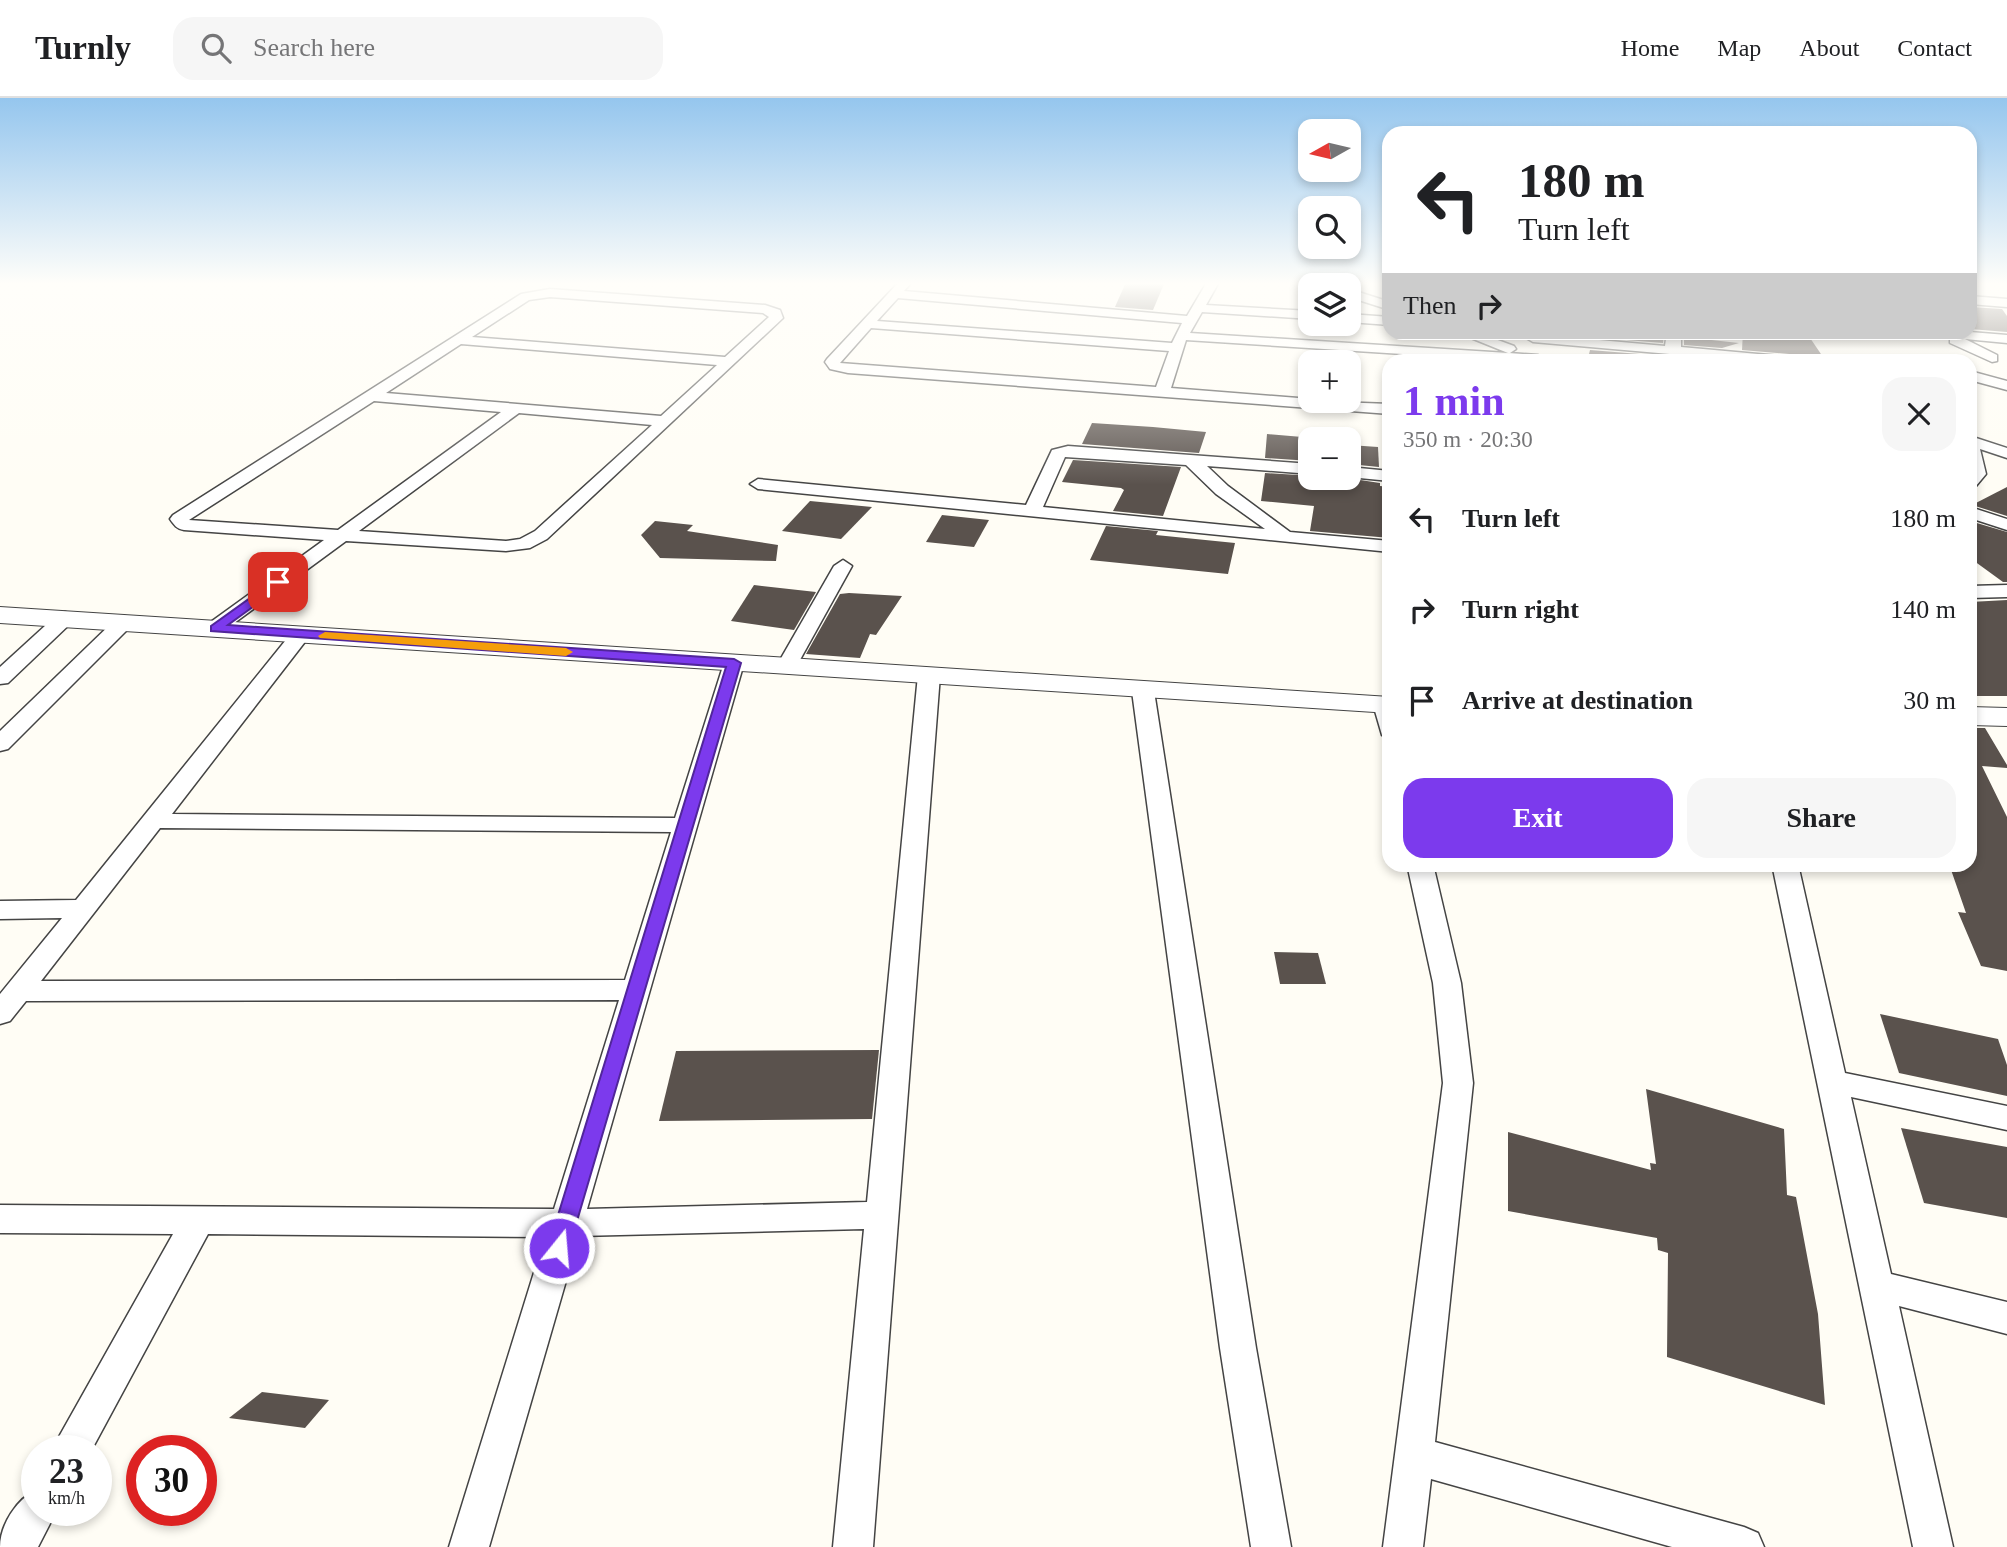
<!DOCTYPE html>
<meta charset="utf-8">
<style>
body{margin:0;font-family:"Times New Roman",serif;background:#f6f6f6;color:#202124;height:100vh;display:flex;flex-direction:column;font-size:26px;white-space:nowrap}
*{box-sizing:border-box;margin:0}
p{font-size:23px;color:#757577}
.icon{flex:none;width:38px;height:38px;fill:none;stroke:currentColor;stroke-width:2;stroke-linecap:round;stroke-linejoin:round}
.map{position:relative;flex:1;overflow:hidden}
.panel{position:absolute;left:1382px;top:256px;width:595px;height:518px;display:flex;flex-direction:column;background:#fff;border-radius:21px;box-shadow:0 4px 10px #0003}
.panel>*{flex:none}
.guide{position:absolute;left:1382px;top:28px;width:595px;height:214px;border-radius:21px;box-shadow:0 4px 10px #0003;background:#fff;color:#202124;overflow:hidden}
.needle{width:46px;rotate:262deg}
.buttons{position:absolute;left:1298px;top:21px;display:grid;gap:14px}
.buttons a{display:grid;place-items:center;width:63px;height:63px;border-radius:14px;background:#fff;box-shadow:0 4px 10px #0003;font-size:35px}
.speed{position:absolute;left:21px;top:1337px;display:flex;gap:14px;font-size:35px;font-weight:700;text-align:center}
.speed>*{display:grid;place-content:center;width:91px;height:91px;border-radius:50%;background:#fff;box-shadow:0 4px 10px #0003;line-height:1}
.speed small{font-size:18px;font-weight:400}
.speed .limit{border:10px solid #d22;background:#fff;color:#111}
.pin{position:absolute;display:grid;place-items:center;width:60px;height:60px;color:#fff;margin:-30px;border-radius:14px;box-shadow:0 4px 10px #0006}
.me{position:absolute;width:77px;margin:-38px;rotate:17deg;stroke-linejoin:round;filter:drop-shadow(0 0 5px #0008)}
.turn{display:flex;align-items:center;gap:24px;height:147px;padding:0 21px;font-size:32px}
.turn .icon{width:91px;height:91px;stroke-width:2.5}
.turn b{display:block;font-size:49px;line-height:60px}
.then{display:flex;align-items:center;height:66px;padding:0 21px;background:#0003;gap:14px;font-size:26px}
.round{display:grid;place-items:center;flex:none;width:74px;height:74px;border-radius:21px;background:#f6f6f6}
.summary{display:flex;align-items:center;justify-content:space-between;height:119px;padding:0 21px}
h1{font-size:42px;font-weight:700;line-height:52px;color:#7c3aed}
.button{display:flex;gap:14px;margin-top:auto;padding:14px 21px}
.button a{flex:1;height:80px;border-radius:21px;background:#7c3aed;color:#fff;font-size:28px;font-weight:700;line-height:80px;text-align:center}
.button a+a{background:#f6f6f6;color:#202124}
ul{padding:0;list-style:none}
li{display:flex;align-items:center;gap:21px;height:91px;padding:0 21px}
li div{flex:1}
li b{display:block;font-size:26px}
li em{font-style:normal}
header{display:flex;align-items:center;gap:42px;box-sizing:border-box;height:98px;padding:0 35px;background:#fff;border-bottom:2px solid #e0e0e0}
header strong{font-size:33px}
nav{display:flex;gap:38px;margin-inline-start:auto;font-size:24px}
.search{width:490px;height:63px;background:#f6f6f6;display:flex;align-items:center;gap:18px;box-sizing:border-box;padding:0 24px;border-radius:21px;color:#757577;font-size:26px}
.map>svg:first-child{display:block}
</style>
<header>
<strong>Turnly</strong>
<div class="search"><svg class="icon" aria-label="search" viewBox="0 0 24 24"><circle cx="10" cy="10" r="6"/><path d="M15 15l6 6"/></svg>Search here</div>
<nav><a>Home</a><a>Map</a><a>About</a><a>Contact</a></nav>
</header>
<div class="map">
<svg width="2007" height="1449" viewBox="0 0 2007 1449">
<rect width="100%" height="100%" fill="#fffdf5"/>
<!-- building -->
<g fill="#5a524d">
<polygon points="1126,184 1164,186 1153,212 1115,209"/>
<polygon points="1970,209 2002,211 2007,218 2007,234 1970,231"/>
<polygon points="1590,234 1638,234 1664,237 1663,245 1590,239"/>
<polygon points="1743,234 1806,234 1823,259 1742,252"/>
<polygon points="1684,239 1739,245 1722,250 1684,247"/>
<polygon points="1590,252 1689,260 1607,262 1589,256"/>
<polygon points="1092,325 1153,329 1206,334 1199,355 1082,346"/>
<polygon points="1267,336 1314,340 1311,341 1311,363 1265,360"/>
<polygon points="1349,347 1378,349 1379,369 1349,366"/>
<polygon points="1073,362 1181,369 1163,418 1113,413 1124,392 1121,390 1062,384"/>
<polygon points="1265,375 1347,380 1380,385 1380,388 1390,389 1390,440 1310,433 1314,408 1261,403"/>
<polygon points="2007,389 2007,418 1972,407"/>
<polygon points="810,403 872,409 841,441 782,433"/>
<polygon points="942,417 989,422 974,449 926,444"/>
<polygon points="655,423 693,427 687,433 778,447 776,463 660,460 641,437"/>
<polygon points="1970,423 2007,434 2007,484 2003,484 1970,460"/>
<polygon points="1106,428 1158,433 1156,437 1235,445 1228,476 1090,462"/>
<polygon points="754,487 816,494 794,532 731,523"/>
<polygon points="849,495 902,498 876,537 870,536 860,560 806,556 840,496"/>
<polygon points="2007,502 2007,598 1970,598 1970,504"/>
<polygon points="1970,630 1985,630 2007,667 2007,670 1982,668 2007,719 2007,873 1981,868 1958,814 1966,815 1949,766 1970,766"/>
<polygon points="1274,854 1318,855 1326,886 1280,886"/>
<polygon points="1880,916 1998,941 2007,967 2007,998 1899,975"/>
<polygon points="879,952 872,1021 659,1023 676,953"/>
<polygon points="1646,991 1784,1031 1787,1097 1796,1099 1818,1216 1825,1307 1667,1259 1668,1155 1658,1152 1657,1140 1508,1113 1508,1034 1651,1072 1650,1065 1656,1066"/>
<polygon points="1901,1030 2007,1049 2007,1120 1924,1105"/>
<polygon points="262,1294 329,1302 305,1330 229,1320"/>
</g>
<g fill="none" stroke-linecap="round" stroke-linejoin="round">
<defs>
<g id="minor">
<path d="M899,184H912L904,193L1187,218L1207,184H1219L1206,207L1311,213V221L1202,214L1190,235L1508,255L1456,234H1476L1514,248L1516,251L1510,255L1538,257L1545,261L1496,262L1186,242L1171,290L1311,301V303L1390,306V316L848,275L830,271L825,264L827,261ZM898,200L1182,225L1172,245L877,223ZM871,230L1169,253L1156,289L840,265Z"/>
<polygon points="1312,184 1330,184 1333,187 1316,187"/>
<path d="M550,191L765,207L780,212L783,220L547,441L530,450L506,453L346,443L222,534H208L205,530L208,526L324,442L184,432C177,431 174,427 170,421L173,417L521,196ZM550,199L763,215L769,219L725,259L472,239L529,202ZM461,246L717,267L661,318L386,295ZM374,303L501,314L338,432L189,422ZM519,315L652,327L535,433L520,441L506,443L359,433Z"/>
<polygon points="1349,191 1390,204 1390,212 1349,199"/>
<polygon points="1970,198 2007,201 2007,209 1970,206"/>
<polygon points="1349,216 1390,219 1390,227 1349,224"/>
<polygon points="1667,234 1681,234 1681,249 1780,258 1787,262 1738,262 1533,244 1526,240 1533,236 1665,248"/>
<polygon points="1920,234 1970,234 2007,237 2007,245 1965,241 1997,257 1997,263 1992,264 1950,245 1950,240 1926,238"/>
<polygon points="1970,273 2007,283 2007,292 1970,282"/>
<polygon points="1970,338 2007,350 2007,360 1980,351 1986,376 1976,388 1970,389"/>
<path d="M1068,348L1311,366V376L1207,368L1228,388L1290,434L1390,443V454L758,391L750,386L758,381L1026,407L1052,352ZM1065,359L1186,367L1216,396L1265,431L1043,409Z"/>
<polygon points="1349,369 1390,373 1390,383 1349,379"/>
<polygon points="1970,409 2007,421 2007,432 1970,420"/>
<polygon points="843,462 852,468 796,569 793,573 779,573 776,569 834,468"/>
<polygon points="2007,487 2007,499 1970,500 1970,488"/>
<polygon points="65,514 72,516 75,520 72,524 8,585 0,586 0,569 58,516"/>
<polygon points="124,518 131,520 134,524 131,528 8,651 0,653 0,633 117,520"/>
<path d="M301,530L308,532L311,536L172,716L675,720L724,565L727,561H741L744,565L587,1111L867,1104L918,577L922,573H936L940,577L873,1449H833L864,1131L579,1138L489,1449H449L545,1139L208,1136L91,1353H51L173,1136L0,1135V1107L554,1111L619,902L26,903L10,923L0,926V896L62,820L0,821V803L76,802L294,532ZM160,730L671,734L625,882L41,883Z"/>
<polygon points="1143,587 1151,588 1154,593 1256,1250 1291,1449 1251,1449 1220,1250 1132,593 1135,588"/>
<polygon points="1384,599 1390,601 1390,639 1382,637 1373,606 1376,601"/>
<polygon points="1407,766 1433,766 1461,885 1473,985 1435,1344 1744,1429 1758,1435 1764,1449 1672,1449 1431,1381 1423,1449 1383,1449 1443,985 1433,885"/>
<polygon points="1772,766 1798,766 1845,975 2007,1008 2007,1032 1851,999 1891,1176 2007,1204 2007,1236 1899,1208 1953,1449 1913,1449"/>
<path d="M37,1392V1412H57L38,1449H0C0,1427 17,1400 37,1392Z"/>
</g>
<g id="tertiary">
<polygon points="0,509 1390,599 1390,615 0,525"/>
<polygon points="1970,609 2007,610 2007,628 1970,627"/>
</g>
</defs>
<!-- minor casing -->
<use href="#minor" stroke="#444" stroke-width="3"/>
<!-- tertiary casing -->
<use href="#tertiary" stroke="#444" stroke-width="2"/>
<!-- minor -->
<use href="#minor" fill="#fff" fill-rule="evenodd"/>
<!-- tertiary -->
<use href="#tertiary" fill="#fff" fill-rule="evenodd"/>
</g>
<!-- sky -->
<linearGradient id="sky" x2="0" y2="1"><stop stop-color="#95c6ee"/><stop offset="0.48" stop-color="#fffefa"/><stop offset="1" stop-color="#fffefa" stop-opacity="0"/></linearGradient>
<rect width="2007" height="387" fill="url(#sky)"/>
<!-- route -->
<polygon fill="#7c3aed" stroke="#51269a" stroke-width="2" points="278,480 283,481 283,487 228,527 734,561 741,565 567,1157 559,1159 551,1157 548,1150 726,569 211,533 211,528"/>
<!-- slow -->
<polygon fill="#f59e0b" points="325,534 566,550 573,554 566,558 320,540 318,538"/>
</svg>
<div class="buttons">
<a><svg class="needle" viewBox="-14 -14 28 28"><path d="M0-13l5 13h-10z" fill="#e53935"/><path d="M0 13l5-13h-10z" fill="#757577"/></svg></a>
<a><svg class="icon" aria-label="search" viewBox="0 0 24 24"><circle cx="10" cy="10" r="6"/><path d="M15 15l6 6"/></svg></a>
<a><svg class="icon" aria-label="layers" viewBox="0 0 24 24"><path d="M12 4l9 5-9 5-9-5zM3 14l9 5 9-5"/></svg></a>
<a>+</a>
<a>−</a>
</div>
<div class="speed"><div>23<small>km/h</small></div><div class="limit">30</div></div>
<div class="pin" style="left:278px;top:484px;background:#d93025"><svg class="icon" aria-label="arrive" viewBox="0 0 24 24"><path d="M6 21V4h12l-3 4 3 4H6"/></svg></div>
<svg class="me" style="left:559px;top:1150px" viewBox="-20 -20 40 40"><circle r="17" fill="#7c3aed" stroke="#fff" stroke-width="3"/><path d="M0-11L8 9 0 5-8 9z" fill="#fff"/></svg>
<div class="guide">
<div class="turn"><svg class="icon" aria-label="left" viewBox="0 0 24 24"><path d="M17 20v-9H6M10 6l-5 5 5 5"/></svg><div><b>180 m</b>Turn left</div></div>
<div class="then">Then<svg class="icon" aria-label="right" viewBox="0 0 24 24"><path d="M7 20v-9h11M14 6l5 5-5 5"/></svg></div>
</div>
<section class="panel">
<div class="summary"><div><h1>1 min</h1><p>350 m · 20:30</p></div><a class="round"><svg class="icon" aria-label="close" viewBox="0 0 24 24"><path d="M6 6l12 12M18 6L6 18"/></svg></a></div>
<ul>
<li><svg class="icon" aria-label="left" viewBox="0 0 24 24"><path d="M17 20v-9H6M10 6l-5 5 5 5"/></svg><div><b>Turn left</b></div><em>180 m</em></li>
<li><svg class="icon" aria-label="right" viewBox="0 0 24 24"><path d="M7 20v-9h11M14 6l5 5-5 5"/></svg><div><b>Turn right</b></div><em>140 m</em></li>
<li><svg class="icon" aria-label="arrive" viewBox="0 0 24 24"><path d="M6 21V4h12l-3 4 3 4H6"/></svg><div><b>Arrive at destination</b></div><em>30 m</em></li>
</ul>
<div class="button"><a>Exit</a><a>Share</a></div>
</section>
</div>
